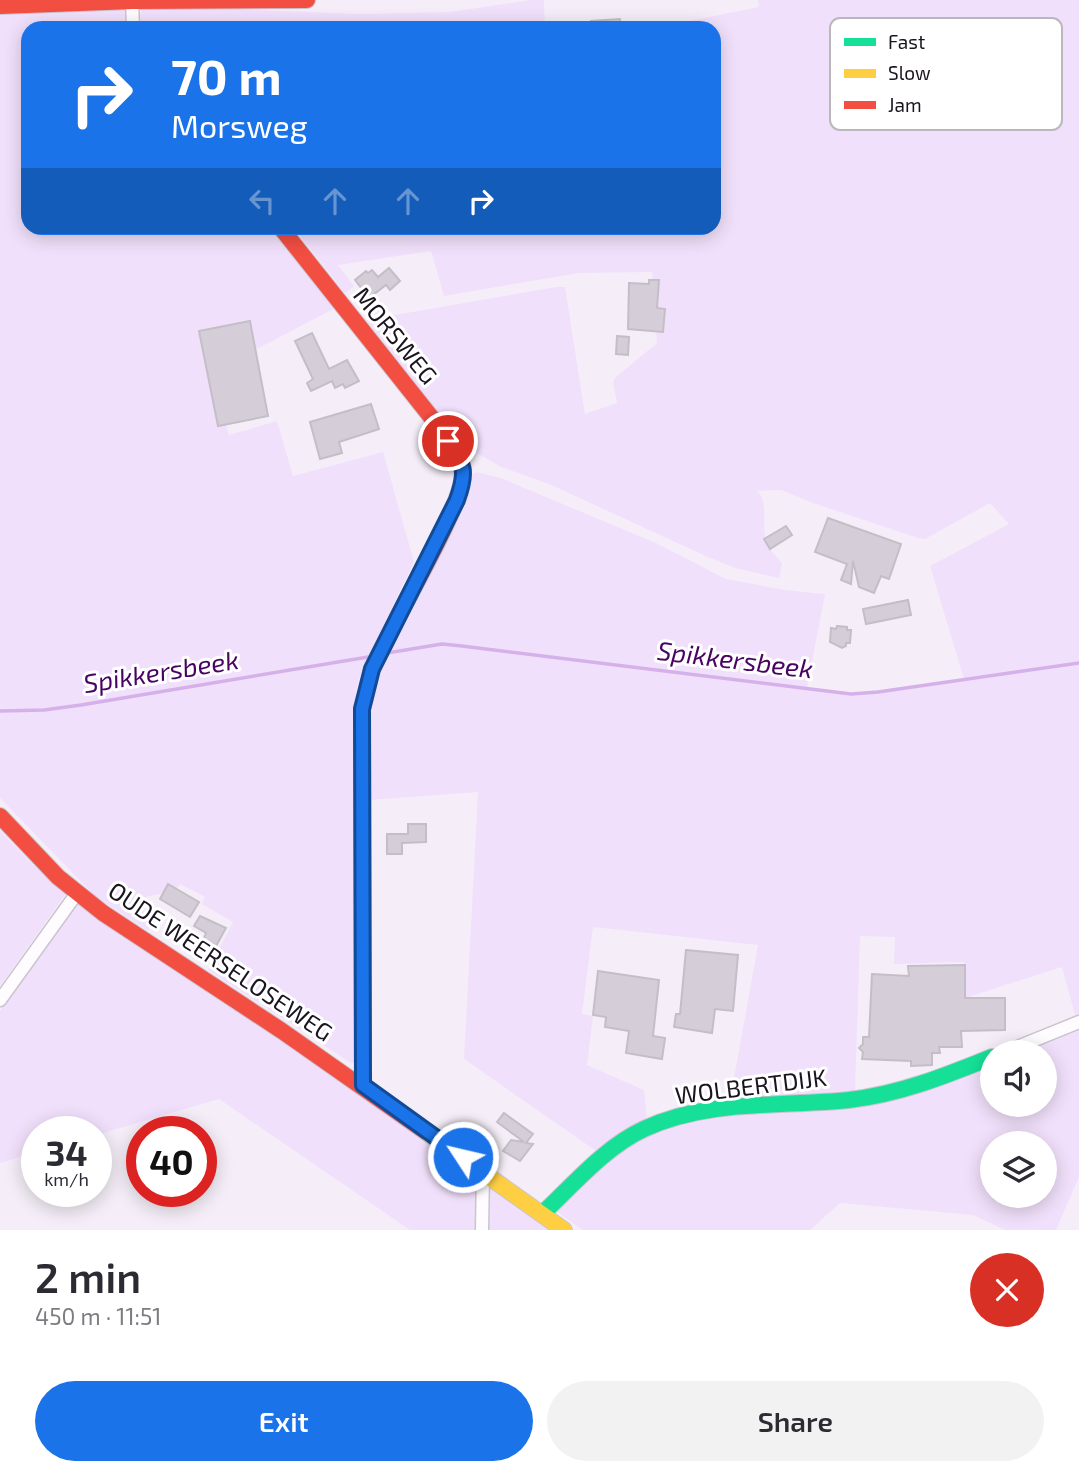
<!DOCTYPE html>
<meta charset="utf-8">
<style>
body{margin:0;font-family:"Exo 2",sans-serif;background:#f2f2f3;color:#2b2b33;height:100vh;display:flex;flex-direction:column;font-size:26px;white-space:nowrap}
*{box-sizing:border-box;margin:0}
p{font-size:23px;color:#7c7c81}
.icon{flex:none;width:38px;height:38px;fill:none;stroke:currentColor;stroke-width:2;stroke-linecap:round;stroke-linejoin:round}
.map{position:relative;height:1230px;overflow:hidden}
.sheet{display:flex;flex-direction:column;background:#fff;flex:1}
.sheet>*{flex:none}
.guide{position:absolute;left:21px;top:21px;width:700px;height:214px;border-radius:21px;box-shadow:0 4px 18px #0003;background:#1a73e8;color:#fff;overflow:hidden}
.tools{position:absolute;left:980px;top:1040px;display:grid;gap:14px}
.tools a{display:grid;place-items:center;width:77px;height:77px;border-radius:50%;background:#fff;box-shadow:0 4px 18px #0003;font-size:35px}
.speed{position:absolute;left:21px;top:1116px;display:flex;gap:14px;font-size:35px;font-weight:700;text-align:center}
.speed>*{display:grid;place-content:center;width:91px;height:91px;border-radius:50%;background:#fff;box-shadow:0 4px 18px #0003;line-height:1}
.speed small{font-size:18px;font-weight:400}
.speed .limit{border:10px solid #d22;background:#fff;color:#111}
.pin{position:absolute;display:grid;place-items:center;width:60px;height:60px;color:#fff;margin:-30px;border:4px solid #fff;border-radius:50%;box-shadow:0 2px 7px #0007}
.me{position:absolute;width:77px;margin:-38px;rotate:305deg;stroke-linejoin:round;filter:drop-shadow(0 0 5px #0008)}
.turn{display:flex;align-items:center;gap:24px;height:147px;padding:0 35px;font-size:32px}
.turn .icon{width:91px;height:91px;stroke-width:2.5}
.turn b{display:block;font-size:49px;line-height:60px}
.lanes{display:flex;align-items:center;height:66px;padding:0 35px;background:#0003;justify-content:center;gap:35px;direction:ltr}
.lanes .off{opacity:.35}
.round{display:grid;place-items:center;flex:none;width:74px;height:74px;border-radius:37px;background:#f2f2f3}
.overview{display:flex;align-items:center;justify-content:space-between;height:119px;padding:0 35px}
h1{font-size:42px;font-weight:600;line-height:52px}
.cta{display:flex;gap:14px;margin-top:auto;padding:14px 35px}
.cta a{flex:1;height:80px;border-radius:42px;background:#1a73e8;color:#fff;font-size:28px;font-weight:600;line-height:80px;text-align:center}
.cta a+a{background:#f2f2f3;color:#2b2b33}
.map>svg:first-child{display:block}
</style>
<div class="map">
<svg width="1079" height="1230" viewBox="0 0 1079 1230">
<rect width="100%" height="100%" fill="#f5eef8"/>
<!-- green -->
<g fill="#f1e0fb" fill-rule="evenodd">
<polygon points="531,0 544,0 545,28 143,28 140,15 143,5 359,14 450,12"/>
<path d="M758,0H1079V1015H1075L1062,967L965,998L964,962L894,964L895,937L860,936L855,1092L730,1100L758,945L593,927L582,1014L593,1016L587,1065L644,1090L647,1119L599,1153L464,1059L478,792L370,800L371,691L470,475L477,472L501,478L658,544L726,579L785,590L825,594L807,688L851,694L964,679L930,566L1009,524L990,503L925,539L918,538L810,502L781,490L757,491C771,504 759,527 768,545C771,552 777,557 782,563L779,578L735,568L710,558L549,484L501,467L465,446L366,320L556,287H565L585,414L617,403L613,383L615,378L657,343L652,272L579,273L444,296L431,251L338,265L354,286L345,293L294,228H714V28H685L684,22L759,7Z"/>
<polygon points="124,4 128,28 28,28 28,228 277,228 339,306 211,373 229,435 277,421 293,476 383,452 414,562 362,670 356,691 354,1063 351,1063 208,970 233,922 202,904 205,897 180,884 175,890 129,901 155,919 148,931 95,896 0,798 0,11"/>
<polygon points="0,831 34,866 67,892 0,986"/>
<polygon points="76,903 281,1035 477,1174 477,1230 410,1230 219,1099 96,1135 96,1132 37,1132 37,1152 0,1163 0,1011"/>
<path d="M1079,1025V1177L1056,1230H1005L973,1215L840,1203L810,1230H582L553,1209L616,1154L675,1122L853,1103L992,1060V1104H1045V1052H1012ZM992,1143H1045V1195H992Z"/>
<polygon points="489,1182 557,1230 489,1230"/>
</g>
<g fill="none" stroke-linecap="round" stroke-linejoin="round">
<!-- stream -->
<g stroke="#d6b1e9" stroke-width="3.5">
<polyline points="387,653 442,644 462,646 851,694 878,692 1079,663"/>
<polyline points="0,711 44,710 81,705 368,657"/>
</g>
</g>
<!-- building -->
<g fill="#d5ced8" stroke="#c4bec7" stroke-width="2">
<polygon points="620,19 621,28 591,28 591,21"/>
<polygon points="389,268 400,281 390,290 386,285 369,298 355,280 366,271 368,273 372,270 378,277"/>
<polygon points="649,280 659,280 657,308 665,309 663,332 628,329 629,283 649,284"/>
<polygon points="250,321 268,416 218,426 199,331"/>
<polygon points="312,333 329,369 347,360 359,381 345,388 343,384 335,388 332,381 311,391 307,383 313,379 295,341"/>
<polygon points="617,336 629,337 628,355 616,354"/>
<polygon points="371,404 379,429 339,442 342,453 320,459 310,422"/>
<polygon points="828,518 901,544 889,579 881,576 874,593 859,587 853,561 851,584 841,580 847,564 815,552"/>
<polygon points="786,526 792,535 770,549 764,539"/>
<polygon points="908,600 911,615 866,624 863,609"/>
<polygon points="837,626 847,627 847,630 851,630 850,643 846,643 846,646 842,648 830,642 831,628 836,629"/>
<polygon points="408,824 426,824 426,842 402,843 402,854 387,854 387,834 408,834"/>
<polygon points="168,884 199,902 190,917 160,899"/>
<polygon points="200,916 226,928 216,946 204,938 206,933 194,926"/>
<polygon points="686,950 738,955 733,1011 715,1009 712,1033 674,1027 676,1014 680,1014"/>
<polygon points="965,965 965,998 1005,998 1005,1030 961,1031 962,1047 939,1047 940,1053 932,1053 932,1065 911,1066 911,1061 862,1059 863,1052 859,1048 863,1044 863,1037 869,1037 872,974 909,976 908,966"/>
<polygon points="598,971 659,980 653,1036 665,1038 662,1059 626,1053 629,1031 605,1027 606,1017 593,1015"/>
<polygon points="504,1113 533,1134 526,1143 533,1144 520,1161 503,1151 511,1140 524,1142 497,1122"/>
</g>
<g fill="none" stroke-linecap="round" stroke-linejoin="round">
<defs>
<g id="street">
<polyline points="132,0 133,28"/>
<polyline points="0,1000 77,893"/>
<polyline points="1005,1052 1079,1022"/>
<polyline points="482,1230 483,1171"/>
</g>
<g id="fast">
<polyline points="363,1085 362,709 372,669 398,617"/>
<path d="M542,1214C573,1185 605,1147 644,1129C708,1099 781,1107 849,1100C900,1094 945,1076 992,1057"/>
</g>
<polyline id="slow" points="426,1132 564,1230"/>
<g id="jam">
<polyline points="0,6 132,1 307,0"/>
<path d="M281,228L439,427C448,440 461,453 463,469C466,498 413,587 398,617"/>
<polyline points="0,816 58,877 103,913 282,1031 426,1132"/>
</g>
</defs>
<!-- street casing -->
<use href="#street" stroke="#cbc5ce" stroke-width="15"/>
<!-- fast casing -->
<use href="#fast" stroke="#cbc5ce" stroke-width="18"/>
<!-- slow casing -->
<use href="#slow" stroke="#cbc5ce" stroke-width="18"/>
<!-- jam casing -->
<use href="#jam" stroke="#cbc5ce" stroke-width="18"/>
<!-- street -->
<use href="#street" stroke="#fefcfe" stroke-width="12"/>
<!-- fast -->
<use href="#fast" stroke="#16e098" stroke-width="16"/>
<!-- slow -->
<use href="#slow" stroke="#ffcf43" stroke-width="16"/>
<!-- jam -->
<use href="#jam" stroke="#f24e42" stroke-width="16"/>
</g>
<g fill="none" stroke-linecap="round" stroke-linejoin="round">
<defs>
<path id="route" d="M448,441C465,466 467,472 457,500L372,669L362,709L363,1085L463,1157"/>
</defs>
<!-- route casing -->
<use href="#route" stroke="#114b97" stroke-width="18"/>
<!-- route -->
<use href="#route" stroke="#1a73e8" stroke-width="12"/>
</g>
<g text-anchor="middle" stroke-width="6" stroke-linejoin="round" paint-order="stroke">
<!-- street labels -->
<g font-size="24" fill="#1a141e" stroke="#fff">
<text transform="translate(395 336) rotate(51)" y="8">MORSWEG</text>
<text transform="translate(220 962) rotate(34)" y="8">OUDE WEERSELOSEWEG</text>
<text transform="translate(751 1087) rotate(-7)" y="8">WOLBERTDIJK</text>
</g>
<!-- water labels -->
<g font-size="26" font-style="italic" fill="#490463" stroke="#fff">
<text transform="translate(735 660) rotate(7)" y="9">Spikkersbeek</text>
<text transform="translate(161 672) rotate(-9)" y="9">Spikkersbeek</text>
</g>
</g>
<!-- legend -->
<rect x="830" y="18" width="232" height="112" rx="10" fill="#fff" stroke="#bab8bc" stroke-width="2"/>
<rect x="844" y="38" width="32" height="8" fill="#16e098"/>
<rect x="844" y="69" width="32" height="9" fill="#ffcf43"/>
<rect x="844" y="101" width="32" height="8" fill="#f24e42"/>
<g font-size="19" fill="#1a141e">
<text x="888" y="49">Fast</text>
<text x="888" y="80">Slow</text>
<text x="888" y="112">Jam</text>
</g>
</svg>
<div class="tools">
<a><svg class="icon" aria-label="sound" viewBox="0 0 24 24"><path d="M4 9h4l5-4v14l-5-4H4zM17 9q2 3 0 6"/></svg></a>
<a><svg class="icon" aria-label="layers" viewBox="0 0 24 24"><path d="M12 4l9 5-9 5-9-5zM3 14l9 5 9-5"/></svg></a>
</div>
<div class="speed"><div>34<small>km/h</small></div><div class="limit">40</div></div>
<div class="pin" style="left:448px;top:441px;background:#d93025"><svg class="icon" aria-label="arrive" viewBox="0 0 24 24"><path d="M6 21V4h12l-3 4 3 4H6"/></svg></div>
<svg class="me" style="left:463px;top:1157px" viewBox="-20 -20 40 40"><circle r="17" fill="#1a73e8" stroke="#fff" stroke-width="3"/><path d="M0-11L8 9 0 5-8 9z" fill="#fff"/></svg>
<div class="guide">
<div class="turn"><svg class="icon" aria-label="right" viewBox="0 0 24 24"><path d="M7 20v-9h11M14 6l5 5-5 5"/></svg><div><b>70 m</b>Morsweg</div></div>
<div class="lanes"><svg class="icon off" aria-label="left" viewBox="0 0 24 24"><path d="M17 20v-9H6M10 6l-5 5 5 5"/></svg><svg class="icon off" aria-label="ahead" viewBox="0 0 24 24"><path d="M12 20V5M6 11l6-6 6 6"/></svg><svg class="icon off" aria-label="ahead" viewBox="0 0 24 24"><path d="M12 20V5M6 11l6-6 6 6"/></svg><svg class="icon" aria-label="right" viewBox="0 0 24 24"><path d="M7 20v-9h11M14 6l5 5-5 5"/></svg></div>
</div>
</div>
<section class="sheet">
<div class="overview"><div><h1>2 min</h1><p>450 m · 11:51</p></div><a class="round" style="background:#d93025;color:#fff"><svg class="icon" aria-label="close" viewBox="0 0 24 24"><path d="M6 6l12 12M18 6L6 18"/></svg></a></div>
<div class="cta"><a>Exit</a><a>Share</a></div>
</section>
